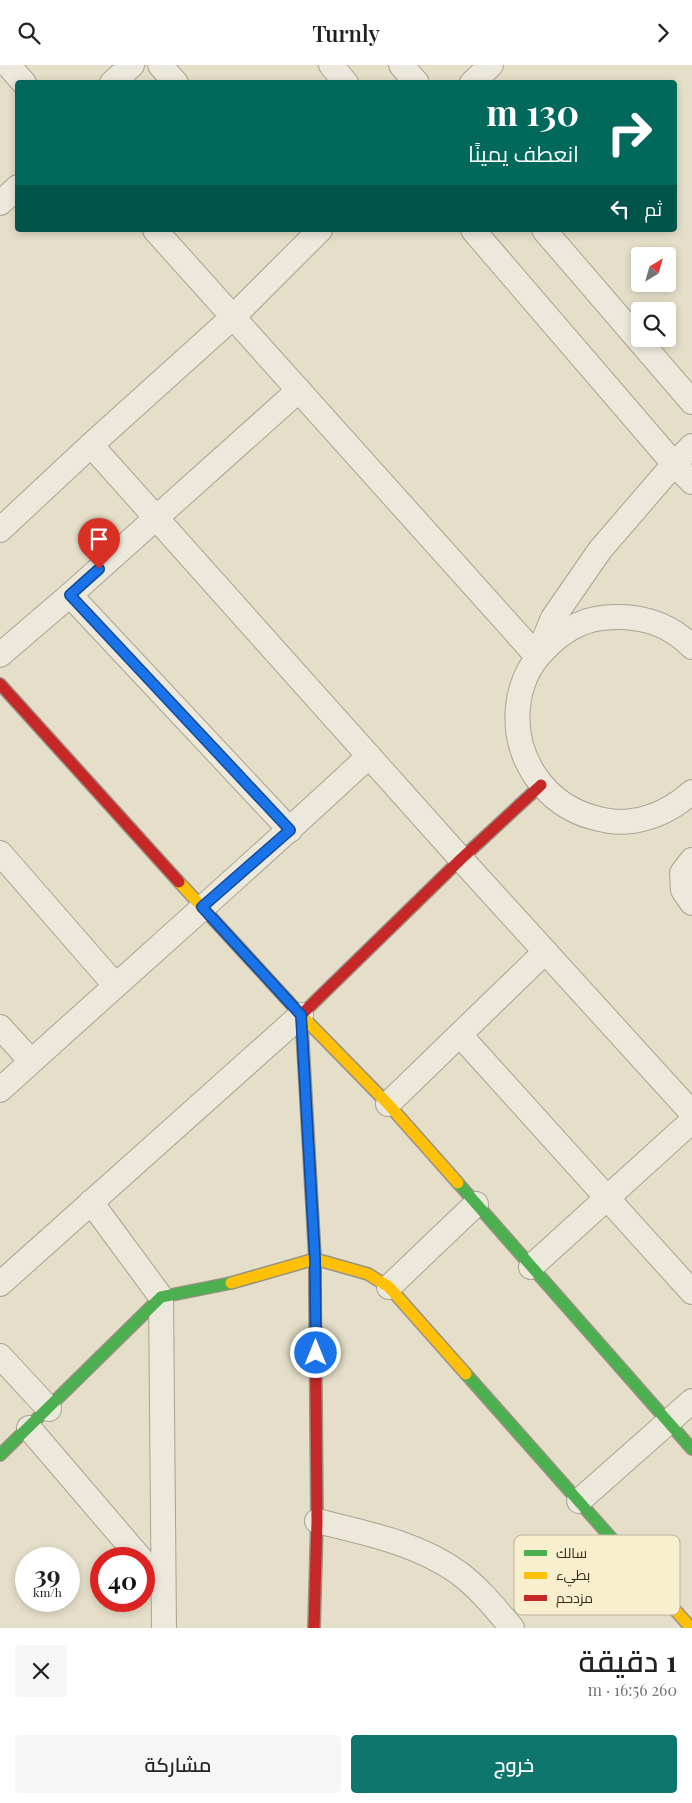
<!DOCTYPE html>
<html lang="ar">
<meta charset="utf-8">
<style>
body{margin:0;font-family:"Playfair Display",Cairo,serif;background:#f6f6f6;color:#202124;direction:rtl;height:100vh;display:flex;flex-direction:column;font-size:19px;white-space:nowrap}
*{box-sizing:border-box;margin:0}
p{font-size:16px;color:#757577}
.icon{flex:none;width:28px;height:28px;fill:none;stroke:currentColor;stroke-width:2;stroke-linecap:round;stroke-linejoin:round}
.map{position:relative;height:1563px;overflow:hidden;direction:ltr}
.sheet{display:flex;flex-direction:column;background:#fff;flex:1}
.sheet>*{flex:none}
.guide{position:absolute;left:15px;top:15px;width:662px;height:152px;border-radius:5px;box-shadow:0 2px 8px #0003;direction:rtl;background:#00695c;color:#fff;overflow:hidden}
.needle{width:32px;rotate:37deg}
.fabs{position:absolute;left:631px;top:182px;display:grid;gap:10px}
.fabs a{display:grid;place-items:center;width:45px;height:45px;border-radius:5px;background:#fff;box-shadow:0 2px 8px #0003;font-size:25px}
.speed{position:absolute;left:15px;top:1482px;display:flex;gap:10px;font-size:25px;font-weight:700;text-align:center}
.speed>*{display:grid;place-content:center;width:65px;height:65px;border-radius:50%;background:#fff;box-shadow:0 2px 8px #0003;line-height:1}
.speed small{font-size:12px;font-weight:400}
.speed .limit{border:8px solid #d22;background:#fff;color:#111}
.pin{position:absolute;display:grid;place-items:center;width:42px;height:42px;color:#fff;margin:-51px -21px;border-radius:50% 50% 50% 0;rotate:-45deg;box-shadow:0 0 5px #0007}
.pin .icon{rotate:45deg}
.me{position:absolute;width:55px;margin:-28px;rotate:0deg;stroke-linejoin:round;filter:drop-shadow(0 0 4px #0008)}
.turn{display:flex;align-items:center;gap:18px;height:105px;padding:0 15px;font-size:22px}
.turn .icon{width:65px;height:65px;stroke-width:2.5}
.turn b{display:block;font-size:35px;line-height:42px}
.then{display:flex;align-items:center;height:48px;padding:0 15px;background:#0003;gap:10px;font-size:19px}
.round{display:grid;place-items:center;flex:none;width:52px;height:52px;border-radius:5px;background:#f6f6f6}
.summary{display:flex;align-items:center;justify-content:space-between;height:85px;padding:0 15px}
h1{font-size:30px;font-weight:600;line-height:38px}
.primary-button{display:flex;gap:10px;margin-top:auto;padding:10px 15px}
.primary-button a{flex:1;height:58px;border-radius:5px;background:#0f766e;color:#fff;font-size:20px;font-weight:600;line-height:58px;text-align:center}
.primary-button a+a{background:#f6f6f6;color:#202124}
header{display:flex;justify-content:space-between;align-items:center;height:65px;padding:0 15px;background:#fff;font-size:22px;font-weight:600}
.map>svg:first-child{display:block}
</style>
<header><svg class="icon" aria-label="forward" viewBox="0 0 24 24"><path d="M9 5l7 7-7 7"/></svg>Turnly<svg class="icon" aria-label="search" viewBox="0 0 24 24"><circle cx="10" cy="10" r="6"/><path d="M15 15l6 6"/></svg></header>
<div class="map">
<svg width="692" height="1563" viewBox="0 0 692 1563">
<rect width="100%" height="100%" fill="#e5dfc9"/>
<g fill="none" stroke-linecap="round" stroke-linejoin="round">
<defs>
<g id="street">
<polyline points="8,0 24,18"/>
<polyline points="160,0 176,18"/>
<polyline points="331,0 346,18"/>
<polyline points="401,0 417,18"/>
<polyline points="112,18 132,0"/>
<polyline points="472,18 491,0"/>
<polyline points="0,138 18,122"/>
<polyline points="155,165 537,591 553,553 600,485 674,399 692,381"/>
<polyline points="473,165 674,399 692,417"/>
<polyline points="544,165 692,337"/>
<polyline points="91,380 461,794 692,1048"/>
<polyline points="0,465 91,380 233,252 320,165"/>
<polyline points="70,530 290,765"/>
<path d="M692,582C668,557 636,549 602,553C580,555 559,569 544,585C529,600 520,621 518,642C513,693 545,740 595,753C606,756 620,758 632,756C655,753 675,742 692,727"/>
<polyline points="0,590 70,530 299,325"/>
<polyline points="0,788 115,920"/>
<polyline points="692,795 682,808 683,825 692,838"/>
<polyline points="0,962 31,996"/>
<polyline points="460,970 692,1227"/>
<path d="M0,1025C123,913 248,804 369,691"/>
<polyline points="388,1039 545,887"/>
<polyline points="91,1137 161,1232 164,1563"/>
<polyline points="531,1202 692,1056"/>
<polyline points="0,1219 301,950"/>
<polyline points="389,1222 476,1139"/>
<polyline points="0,1291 49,1344"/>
<polyline points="29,1363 141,1494"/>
<polyline points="579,1436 692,1336"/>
<path d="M317,1456C366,1468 417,1478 459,1508C479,1523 496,1544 512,1563"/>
</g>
<g id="fast">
<polyline points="303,981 315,1194 315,1227"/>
<polyline points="458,1118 692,1384"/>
<polyline points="466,1309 621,1484"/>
<polyline points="0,1390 161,1232 231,1218"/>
</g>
<g id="slow">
<polyline points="179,817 301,950 388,1039 458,1118"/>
<polyline points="231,1218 315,1194 368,1209 389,1222 466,1309"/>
<polyline points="621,1484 691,1563"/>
</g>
<g id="jam">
<polyline points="0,619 179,817"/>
<polyline points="303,981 301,950 461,794 541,720"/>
<polyline points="314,1563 317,1456 315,1227"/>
</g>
</defs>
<!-- street casing -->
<use href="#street" stroke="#a9a393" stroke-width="26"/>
<!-- fast casing -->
<use href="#fast" stroke="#999283" stroke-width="14"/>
<!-- slow casing -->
<use href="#slow" stroke="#999283" stroke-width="14"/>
<!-- jam casing -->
<use href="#jam" stroke="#999283" stroke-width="14"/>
<!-- street -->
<use href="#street" stroke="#ece8dc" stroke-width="24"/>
<!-- fast -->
<use href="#fast" stroke="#4caf50" stroke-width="11"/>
<!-- slow -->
<use href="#slow" stroke="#ffc107" stroke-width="11"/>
<!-- jam -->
<use href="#jam" stroke="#c62828" stroke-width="11"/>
</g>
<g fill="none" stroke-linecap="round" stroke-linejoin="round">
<defs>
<polyline id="route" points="99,504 70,530 290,765 202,842 301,950 315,1194 316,1288"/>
</defs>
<!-- route casing -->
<use href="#route" stroke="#114b97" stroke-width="12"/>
<!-- route -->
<use href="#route" stroke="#1a73e8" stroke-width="9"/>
</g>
<!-- legend -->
<rect x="514" y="1470" width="166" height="80" rx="8" fill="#f7efce" stroke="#bdb499" stroke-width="1"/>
<rect x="524" y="1485" width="23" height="6" fill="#4caf50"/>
<rect x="524" y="1507" width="23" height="7" fill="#ffc107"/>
<rect x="524" y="1530" width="23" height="6" fill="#c62828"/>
<g font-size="14" fill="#372c1c">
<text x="556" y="1493">سالك</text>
<text x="556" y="1515">بطيء</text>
<text x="556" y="1538">مزدحم</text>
</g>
</svg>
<div class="fabs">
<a><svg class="needle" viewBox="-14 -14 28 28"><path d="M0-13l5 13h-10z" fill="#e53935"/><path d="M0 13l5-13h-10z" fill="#757577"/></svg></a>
<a><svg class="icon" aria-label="search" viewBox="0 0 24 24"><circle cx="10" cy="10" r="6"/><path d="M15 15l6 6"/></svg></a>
</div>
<div class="speed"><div>39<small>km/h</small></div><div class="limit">40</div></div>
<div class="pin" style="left:99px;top:504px;background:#d93025"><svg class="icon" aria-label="arrive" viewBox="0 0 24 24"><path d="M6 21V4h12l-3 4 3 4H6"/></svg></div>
<svg class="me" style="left:316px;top:1288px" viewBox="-20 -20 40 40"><circle r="17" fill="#1a73e8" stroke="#fff" stroke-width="3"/><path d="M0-11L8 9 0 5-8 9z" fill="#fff"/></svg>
<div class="guide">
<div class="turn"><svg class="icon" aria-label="right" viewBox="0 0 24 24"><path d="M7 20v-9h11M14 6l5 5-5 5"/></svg><div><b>130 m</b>انعطف يمينًا</div></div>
<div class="then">ثم<svg class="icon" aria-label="left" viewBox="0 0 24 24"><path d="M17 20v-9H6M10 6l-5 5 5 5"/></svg></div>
</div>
</div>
<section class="sheet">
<div class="summary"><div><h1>1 دقيقة</h1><p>260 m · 16:56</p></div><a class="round"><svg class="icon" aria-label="close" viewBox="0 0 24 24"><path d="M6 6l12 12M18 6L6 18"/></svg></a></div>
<div class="primary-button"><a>خروج</a><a>مشاركة</a></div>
</section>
